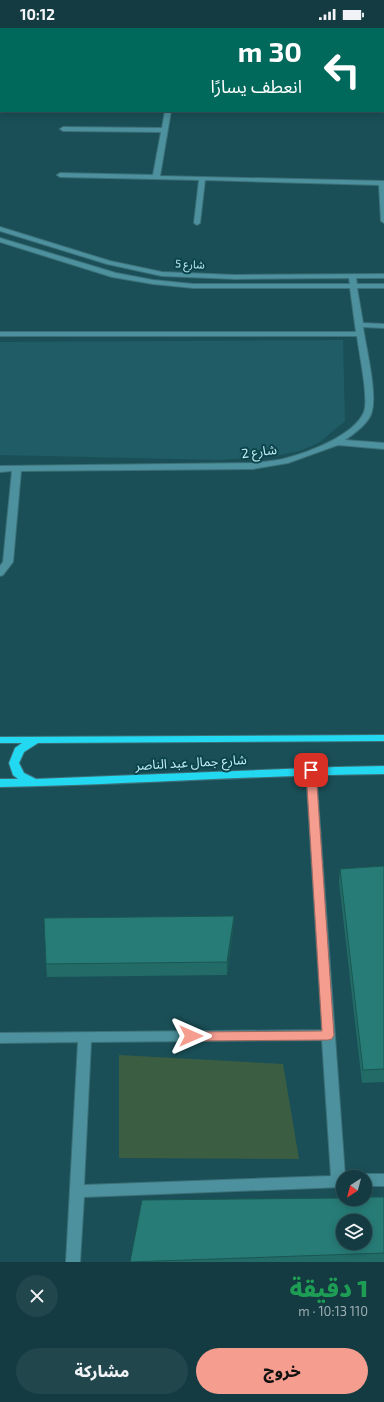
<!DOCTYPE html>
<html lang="ar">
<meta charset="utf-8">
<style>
body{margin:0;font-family:"Exo 2","Noto Sans Arabic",sans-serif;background:#21464c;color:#f1f3f6;direction:rtl;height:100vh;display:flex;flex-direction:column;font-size:15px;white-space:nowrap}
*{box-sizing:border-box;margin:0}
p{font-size:13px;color:#9dadb1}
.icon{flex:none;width:22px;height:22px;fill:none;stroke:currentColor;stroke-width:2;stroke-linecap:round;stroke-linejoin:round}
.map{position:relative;height:1234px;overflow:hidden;direction:ltr}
.drawer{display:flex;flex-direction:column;background:#143b41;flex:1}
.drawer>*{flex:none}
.guide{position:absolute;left:0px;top:0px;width:384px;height:84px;box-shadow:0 2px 10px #0003,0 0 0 1px #33555a;direction:rtl;background:#00695c;color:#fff;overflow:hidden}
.needle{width:26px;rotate:216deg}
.buttons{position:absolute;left:336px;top:1142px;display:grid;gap:8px}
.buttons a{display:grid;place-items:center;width:36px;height:36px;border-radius:50%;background:#143b41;box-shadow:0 2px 10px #0003,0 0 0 1px #33555a;font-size:20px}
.pin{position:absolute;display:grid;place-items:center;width:34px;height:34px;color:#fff;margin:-17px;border-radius:8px;box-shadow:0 2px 6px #0006}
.me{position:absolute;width:44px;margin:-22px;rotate:90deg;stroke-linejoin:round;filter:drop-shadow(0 0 3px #0008)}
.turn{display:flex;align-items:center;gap:14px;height:84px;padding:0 16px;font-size:18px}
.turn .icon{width:52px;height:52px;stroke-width:2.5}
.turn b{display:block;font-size:28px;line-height:34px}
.round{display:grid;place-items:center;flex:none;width:42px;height:42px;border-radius:21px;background:#21464c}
.headline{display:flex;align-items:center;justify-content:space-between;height:68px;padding:0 16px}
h1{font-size:24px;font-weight:800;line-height:30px;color:#1e9e55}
.button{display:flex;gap:8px;margin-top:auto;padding:8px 16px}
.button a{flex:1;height:46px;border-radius:24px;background:#f59d8f;color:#111;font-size:16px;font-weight:800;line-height:46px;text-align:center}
.button a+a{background:#21464c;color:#f1f3f6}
.status{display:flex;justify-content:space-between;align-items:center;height:28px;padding:0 20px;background:#143b41;direction:ltr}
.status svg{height:11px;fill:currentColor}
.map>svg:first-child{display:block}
</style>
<div class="status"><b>10:12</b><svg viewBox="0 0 49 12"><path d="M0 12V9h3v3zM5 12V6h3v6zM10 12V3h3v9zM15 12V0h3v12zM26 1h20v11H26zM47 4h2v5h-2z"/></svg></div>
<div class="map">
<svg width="384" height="1234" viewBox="0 0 384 1234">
<rect width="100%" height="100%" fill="#1a4f57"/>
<!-- built -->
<polygon fill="#1f5c65" points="343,312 345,393 320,414 300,423 274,428 220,432 0,427 0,314"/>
<!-- green -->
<polygon fill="#3b5e42" points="119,1027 283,1036 299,1131 119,1130"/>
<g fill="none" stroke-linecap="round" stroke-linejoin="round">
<defs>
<g id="minor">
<polygon points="109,0 115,0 108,1"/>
<rect x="128" y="0" width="6" height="1"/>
<rect x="383" y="63" width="1" height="4"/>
<rect x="0" y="64" width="1" height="4"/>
<polygon points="165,83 171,83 160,148 384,153 384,195 381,193 379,157 205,152 200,195 197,197 194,195 199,152 60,149 57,147 60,145 153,147 161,104 63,103 60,101 63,99 162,100"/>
<path d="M0,199L110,233L162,244L235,247L384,246V250H356L357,256H384V260H357L363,295L384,296V300L363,299C366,320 377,364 372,383C370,394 354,406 345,412L384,415V421L338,417L288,435L253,441L21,443L13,534L3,547L0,548V538L3,534L12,443L0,444V438L253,435C263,434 274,433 283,431C307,425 354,408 364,384C369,370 359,325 357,308H0V304H356L350,260H193L153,256L112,249L0,214V210L116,245L153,252L193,256H350L349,250L235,251L162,248L107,236L0,203Z"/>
<path d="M311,738L315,739L316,742L345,1148L348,1149H343V1159L84,1169L80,1234H66L78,1014L0,1015V1005L322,1002L306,742L307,739ZM322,1012L331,1148L84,1157L91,1014Z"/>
<polygon points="365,1146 384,1146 384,1158 365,1158 365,1149 359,1149"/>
</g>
<path id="major" d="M384,707V713L38,715L24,724L19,735L24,745L36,751L336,739L384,738V746C256,747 128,757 0,759V751H18L13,747L9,735L15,720L22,715H0V709Z"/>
</defs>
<!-- minor casing -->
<use href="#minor" stroke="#3c6f77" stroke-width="2"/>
<!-- major casing -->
<use href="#major" stroke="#3c6f77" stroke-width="2"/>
<!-- minor -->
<use href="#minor" fill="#4c919d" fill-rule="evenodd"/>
<!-- major -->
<use href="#major" fill="#23d8f1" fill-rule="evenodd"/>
</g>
<!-- wall -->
<g fill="#226b66">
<polygon points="384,838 384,1054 362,1055 339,854 340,841"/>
<polygon points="234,888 233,901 227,947 47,949 46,936"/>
<polygon points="384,1169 384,1234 130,1234"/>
</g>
<!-- shaded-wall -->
<polygon fill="#1b5753" points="234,888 233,901 227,947 227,934"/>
<!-- building -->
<g fill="#277c77" stroke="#1b5753" fill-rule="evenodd">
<polygon points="384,838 384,1041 363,1042 340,841"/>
<polygon points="234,888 227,934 46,936 44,890"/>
<path d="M365,1169H384V1225L130,1234L142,1172L343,1170V1171H365ZM343,1193H365V1215H343Z"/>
</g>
<!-- route -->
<polygon fill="#f59d8f" stroke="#9f665d" points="311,739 316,742 334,1007 332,1011 328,1012 191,1013 187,1012 185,1008 187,1005 191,1004 322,1003 306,742"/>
<g text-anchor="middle" stroke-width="4" stroke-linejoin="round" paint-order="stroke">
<!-- far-street labels -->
<g font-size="11" fill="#c2eff7" stroke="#0c444c">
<text transform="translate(190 236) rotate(3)" y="4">شارع 5</text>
</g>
<!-- street labels -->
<g font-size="13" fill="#c2eff7" stroke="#0c444c">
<text transform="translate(259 423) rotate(-7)" y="5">شارع 2</text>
<text transform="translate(191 734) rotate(-3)" y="5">شارع جمال عبد الناصر</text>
</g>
</g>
</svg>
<div class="buttons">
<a><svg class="needle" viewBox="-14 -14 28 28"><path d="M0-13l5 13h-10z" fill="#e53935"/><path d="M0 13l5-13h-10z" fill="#9dadb1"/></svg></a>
<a><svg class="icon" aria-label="layers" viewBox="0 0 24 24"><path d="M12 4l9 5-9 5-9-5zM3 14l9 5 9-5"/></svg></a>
</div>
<div class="pin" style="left:311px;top:742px;background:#d93025"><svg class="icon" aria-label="arrive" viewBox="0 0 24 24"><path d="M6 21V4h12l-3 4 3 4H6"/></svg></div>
<svg class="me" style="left:191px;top:1008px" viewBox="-20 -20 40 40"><path d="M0-17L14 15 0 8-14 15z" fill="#f59d8f" stroke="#fff" stroke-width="4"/></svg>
<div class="guide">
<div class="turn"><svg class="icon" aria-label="left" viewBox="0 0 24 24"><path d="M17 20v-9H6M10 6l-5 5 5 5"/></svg><div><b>30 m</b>انعطف يسارًا</div></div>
</div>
</div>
<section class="drawer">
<div class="headline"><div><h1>1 دقيقة</h1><p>110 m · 10:13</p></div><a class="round"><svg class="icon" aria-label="close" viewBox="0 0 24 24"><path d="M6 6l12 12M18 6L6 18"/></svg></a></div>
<div class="button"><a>خروج</a><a>مشاركة</a></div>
</section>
